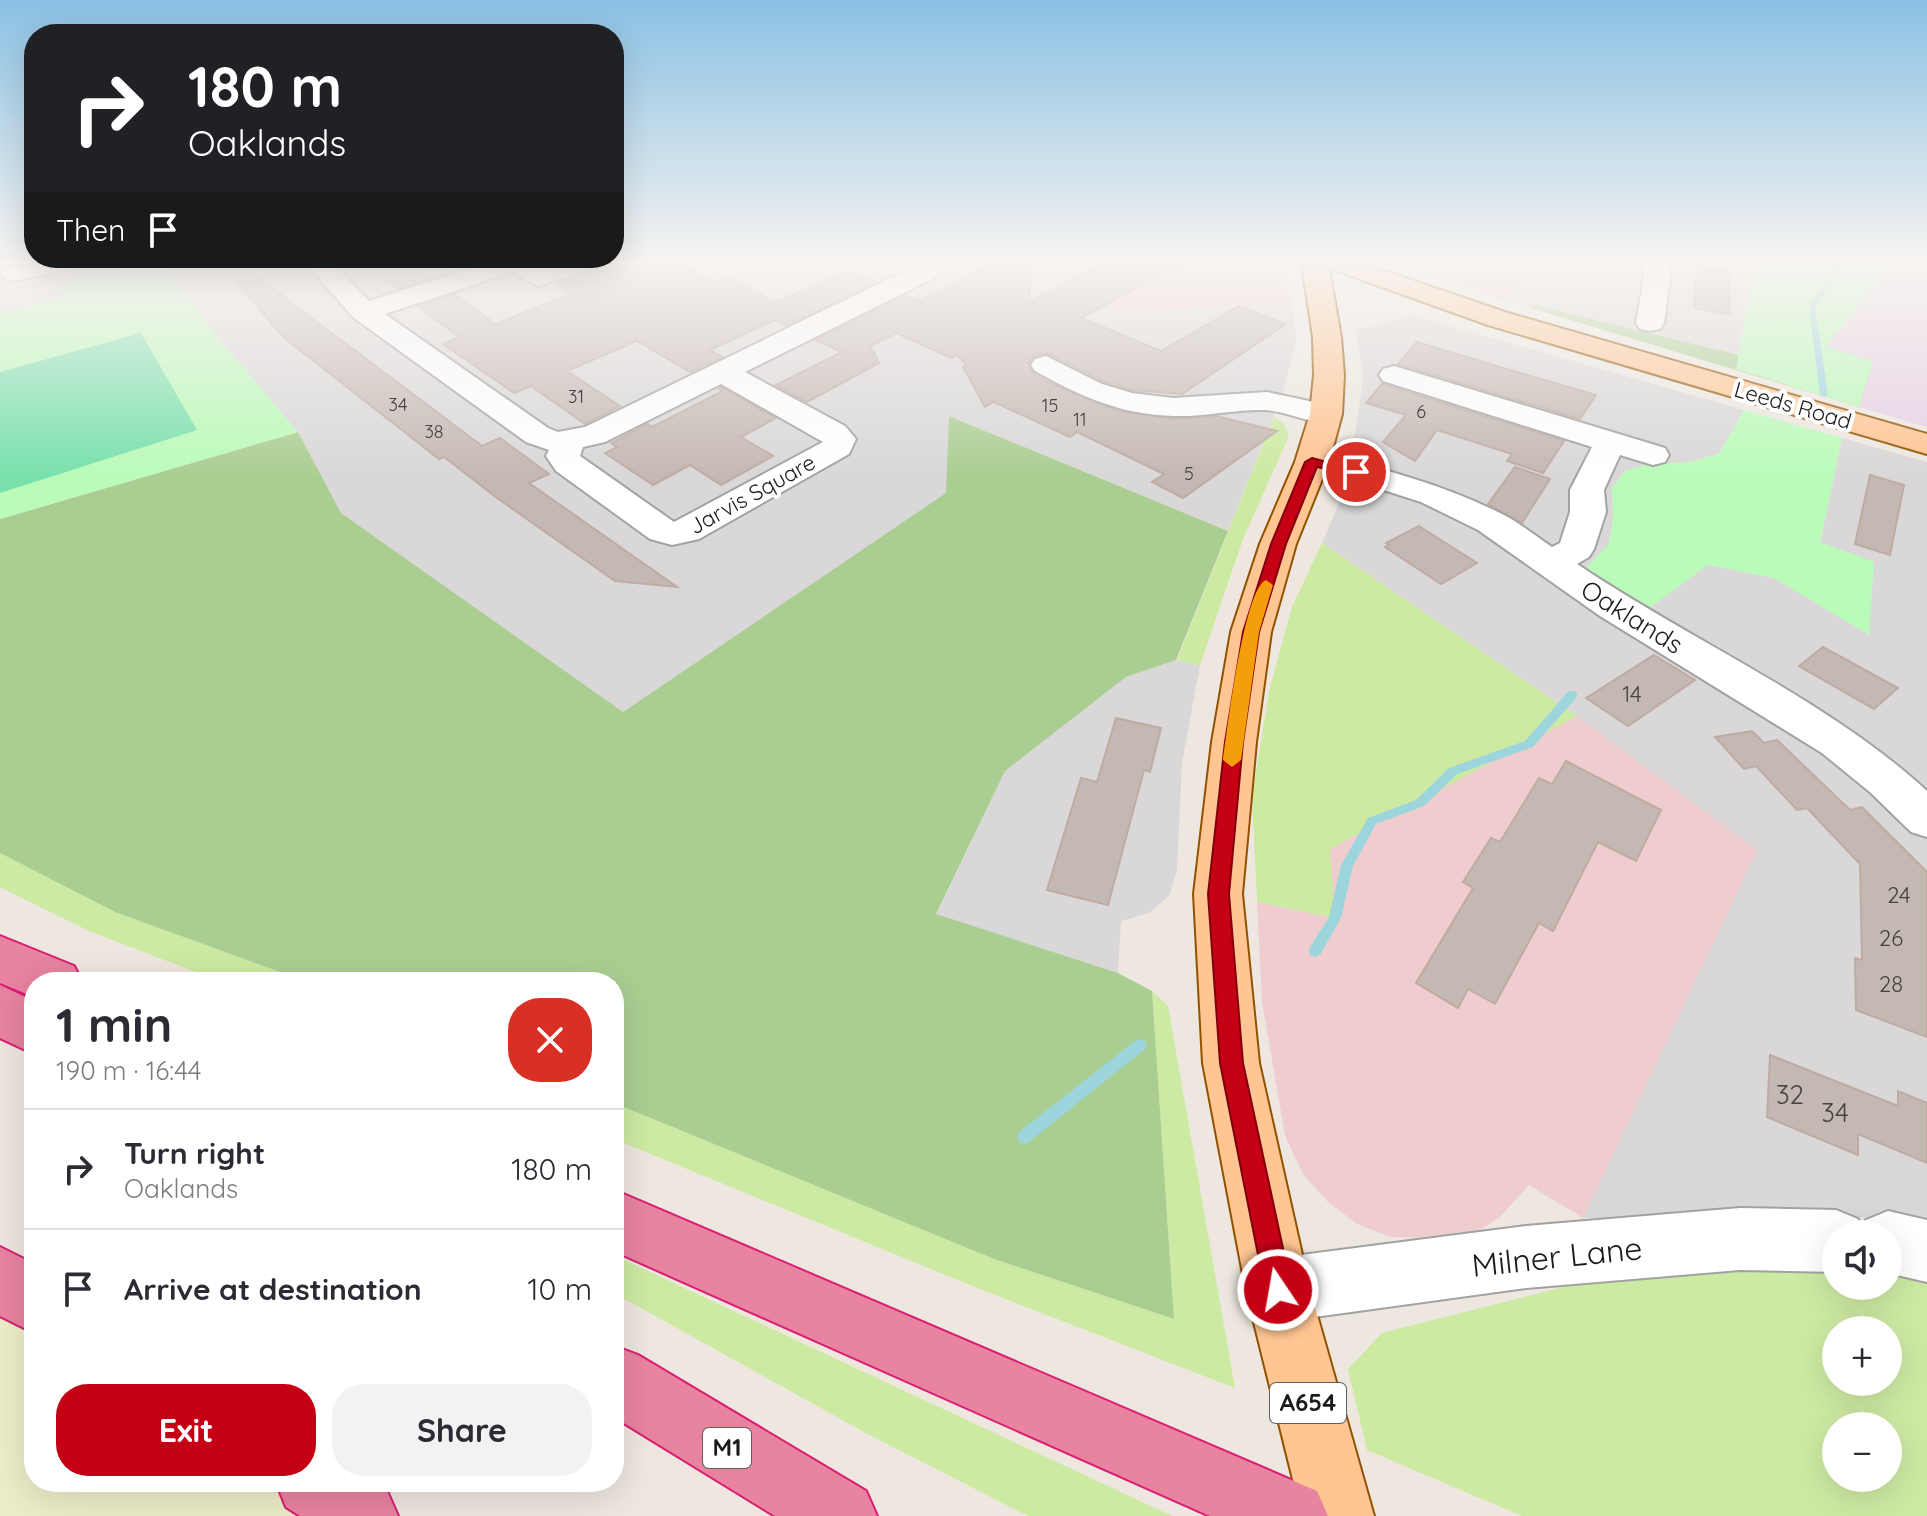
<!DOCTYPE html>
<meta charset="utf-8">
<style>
body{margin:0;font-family:Quicksand,sans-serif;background:#f2f2f3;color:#2b2b33;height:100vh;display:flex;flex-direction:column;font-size:30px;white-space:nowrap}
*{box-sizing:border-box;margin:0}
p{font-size:26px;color:#7c7c81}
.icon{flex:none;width:44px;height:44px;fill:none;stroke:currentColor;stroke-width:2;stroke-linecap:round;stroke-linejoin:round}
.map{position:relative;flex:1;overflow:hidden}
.drawer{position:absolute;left:24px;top:972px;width:600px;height:520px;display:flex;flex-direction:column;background:#fff;border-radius:32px;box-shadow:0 8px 32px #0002}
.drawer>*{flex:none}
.top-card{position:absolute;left:24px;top:24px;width:600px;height:244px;border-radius:32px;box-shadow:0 8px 32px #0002;background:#202124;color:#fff;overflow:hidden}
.fabs{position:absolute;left:1822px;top:1220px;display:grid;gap:16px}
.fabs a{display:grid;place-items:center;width:80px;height:80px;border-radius:50%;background:#fff;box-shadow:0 8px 32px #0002;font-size:40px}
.pin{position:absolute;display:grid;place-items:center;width:68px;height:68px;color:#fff;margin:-34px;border:4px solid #fff;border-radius:50%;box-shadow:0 2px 8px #0007}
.me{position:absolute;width:88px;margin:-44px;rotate:348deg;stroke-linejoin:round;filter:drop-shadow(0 0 6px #0008)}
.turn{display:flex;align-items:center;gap:28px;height:168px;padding:0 32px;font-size:36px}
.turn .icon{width:104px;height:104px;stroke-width:2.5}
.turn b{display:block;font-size:56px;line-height:68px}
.then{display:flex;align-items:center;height:76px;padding:0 32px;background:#0003;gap:16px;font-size:30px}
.round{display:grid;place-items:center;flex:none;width:84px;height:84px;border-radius:32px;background:#f2f2f3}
.headline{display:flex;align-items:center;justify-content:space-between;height:136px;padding:0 32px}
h1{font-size:48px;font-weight:800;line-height:60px}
.button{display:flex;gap:16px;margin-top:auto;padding:16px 32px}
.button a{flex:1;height:92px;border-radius:32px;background:#c50015;color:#fff;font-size:32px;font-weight:800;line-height:92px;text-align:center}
.button a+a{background:#f2f2f3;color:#2b2b33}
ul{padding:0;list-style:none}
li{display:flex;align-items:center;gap:24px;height:120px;padding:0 32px;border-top:2px solid #e1e1e2}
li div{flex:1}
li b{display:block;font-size:30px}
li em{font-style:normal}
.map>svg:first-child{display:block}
</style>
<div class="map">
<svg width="1927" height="1516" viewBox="0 0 1927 1516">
<rect width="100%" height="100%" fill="#ede7df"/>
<!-- residential -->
<g fill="#d9d7d8">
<polygon points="0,264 149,264 60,284 64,298 0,313"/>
<polygon points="163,264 1099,264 1058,285 1120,311 1293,304 1296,340 1284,390 1228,531 950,416 947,493 623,712 341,513 298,432 217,337"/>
<polygon points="1538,264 1754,264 1738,355 1503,300"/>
<polygon points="1413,315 1744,410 1719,454 1690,462 1647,464 1625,471 1612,488 1613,518 1609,544 1774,578 1869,634 1820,543 1842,438 1927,462 1927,1228 1890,1217 1583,1218 1757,850 1577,716 1322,543 1346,487 1355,434 1363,379 1356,330"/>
<polygon points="1176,660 1200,665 1182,763 1177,870 1169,896 1149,913 1121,921 1118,973 936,915 1005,771 1126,677"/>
</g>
<!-- commercial -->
<g fill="#efcdcf">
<polygon points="1099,264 1263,264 1284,277 1293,304 1120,311 1057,285"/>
<polygon points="1393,264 1538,264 1503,300"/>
<polygon points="1577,716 1757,850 1583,1218 1529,1185 1500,1217 1477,1232 1435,1238 1391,1237 1357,1224 1328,1202 1303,1174 1285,1136 1262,1002 1257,902 1334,918 1329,849"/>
</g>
<!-- industrial -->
<polygon fill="#e6d1e5" points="1892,264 1927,264 1927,427 1859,407 1873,361 1825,347"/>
<!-- farmland -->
<polygon fill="#edecc9" points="0,1278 34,1301 34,1482 311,1482 362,1516 0,1516"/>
<!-- grass -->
<g fill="#cdeaa2" fill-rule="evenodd">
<polygon points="1274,417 1284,424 1289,436 1243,539 1200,665 1177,660"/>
<polygon points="1322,543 1577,716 1330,849 1335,918 1257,902 1252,798 1269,691 1292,607"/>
<polygon points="0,853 115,912 308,982 222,982 89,931 0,887"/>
<polygon points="1152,991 1168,1006 1235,1388 975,1287 614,1139 614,1103 994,1259 1174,1319"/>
<polygon points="614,1255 1172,1516 1028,1516 862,1431 614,1293"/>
<path d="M1836,1261V1286H1888V1263L1927,1266V1516H1522L1367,1450L1348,1369L1382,1333L1607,1276ZM1836,1330H1888V1382H1836ZM1836,1426H1888V1478H1836Z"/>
</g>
<!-- forest -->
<g fill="#aace92">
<polygon points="1892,264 1826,347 1873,361 1859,407 1531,308 1534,305 1739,355"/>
<polygon points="949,416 1228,531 1176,660 1126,677 1005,771 936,914 1118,973 1152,991 1174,1319 994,1259 614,1103 614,982 308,982 115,912 0,853 0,519 298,432 341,513 623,712 946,493"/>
</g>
<!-- park -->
<g fill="#bafbb9">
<polygon points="149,264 163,264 217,337 298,432 0,519 0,313 64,298 59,284"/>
<polygon points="1754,264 1892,264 1826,347 1873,361 1859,407 1736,369"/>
<polygon points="1744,410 1842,438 1820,542 1874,562 1869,635 1774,578 1708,565 1648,609 1585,569 1609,544 1613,518 1612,488 1625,471 1647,464 1690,462 1719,454"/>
</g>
<!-- pitch -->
<polygon fill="#79e0ad" points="141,333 197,430 0,493 0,372"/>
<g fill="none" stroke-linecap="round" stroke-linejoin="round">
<!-- stream -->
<g fill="#9dd5dd" fill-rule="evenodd">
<polygon points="1836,264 1842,264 1815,308 1828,395 1824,397 1820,395 1809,308"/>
<polygon points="1572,691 1576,692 1577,695 1576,698 1533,747 1457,774 1424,806 1376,824 1353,866 1341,918 1320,955 1315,957 1310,955 1309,951 1310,947 1329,917 1341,865 1368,818 1416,800 1449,768 1525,741 1568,692"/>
<polygon points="1140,1039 1145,1041 1147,1045 1145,1049 1029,1142 1024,1144 1019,1142 1017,1137 1019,1132 1135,1041"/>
</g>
</g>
<!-- building -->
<g fill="#c4b8b3" stroke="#bfaba2" stroke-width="2">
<polygon points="221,264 240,264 482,446 500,438 549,474 529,483 677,587 615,581 497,498 444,457 439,459 282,336"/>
<polygon points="362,264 410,264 430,278 396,289"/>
<polygon points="595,264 679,264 713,283 727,277 775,302 850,271 876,282 786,326 775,320 710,350 722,357 690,372 637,341 567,371 620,406 585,424 531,386 514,393 443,344 459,337 418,306 454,294 495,324 571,294 555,284 589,273"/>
<polygon points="992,264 1032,266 1029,302 1102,264 1180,264 1081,318 1161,351 1239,306 1286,324 1182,394 1133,390 1103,381 1047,353 1034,356 1028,363 1034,374 1050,383 1118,411 1174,419 1216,416 1277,431 1183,498 1152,482 1164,474 1077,432 1070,437 994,402 985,407 963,367 967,365 956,355 952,358 896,333 870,346 879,363 807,402 776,385 842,352 816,340 906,295 919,301"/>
<polygon points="1696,266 1729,272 1730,314 1694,308"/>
<polygon points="1417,342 1500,367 1596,395 1580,419 1398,364"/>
<polygon points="1382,384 1564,441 1543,473 1507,461 1512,454 1437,430 1415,461 1383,442 1406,415 1366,403"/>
<polygon points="721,387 776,418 741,437 773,456 721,485 690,465 653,485 605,453 617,447 611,443 648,424 652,427 723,391 719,389"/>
<polygon points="1515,467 1550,479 1522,523 1488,504"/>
<polygon points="1870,475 1904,485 1890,555 1855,544"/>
<polygon points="1419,526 1477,563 1441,584 1385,547 1389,545 1386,543"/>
<polygon points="1823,647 1898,688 1874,709 1799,666"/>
<polygon points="1654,655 1695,680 1628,726 1586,698"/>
<polygon points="1116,718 1161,728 1150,772 1144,770 1108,905 1047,890 1081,778 1097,782"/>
<polygon points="1752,731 1764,743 1777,740 1850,810 1862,807 1927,872 1927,1037 1856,1010 1855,958 1862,960 1860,864 1807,808 1797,810 1756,766 1744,769 1715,737"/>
<polygon points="1566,761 1661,810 1636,861 1598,842 1553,931 1539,923 1495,1004 1468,989 1458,1008 1416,983 1473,888 1463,882 1491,838 1500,842 1539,778 1552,784"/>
<polygon points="1770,1055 1898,1106 1898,1091 1927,1103 1927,1163 1858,1134 1858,1155 1767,1117"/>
</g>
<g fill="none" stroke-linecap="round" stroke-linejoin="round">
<defs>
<g id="minor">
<polygon points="70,264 66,270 14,281 5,279 1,273 5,267 20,264"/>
<path d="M306,264H333L369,301L484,264H534L541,268L554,264H592L588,270L538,286L512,272L385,314L548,428L558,432L585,427L919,264H945L936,277L745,372L845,426L856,439L849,454L699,539L672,545L650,539L556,471L546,456L549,450L526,442L354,318ZM721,384L823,442L674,522L580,456L583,447L605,442Z"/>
<polygon points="1642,264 1668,264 1670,278 1664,323 1660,329 1650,331 1640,329 1636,323 1644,278"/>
<path d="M1046,356L1102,384L1132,393L1173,398L1267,392L1337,407L1342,414L1337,421C1313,427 1290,411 1265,410C1235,409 1204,417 1174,416C1122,415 1079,396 1035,371L1031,365L1035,359Z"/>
<path d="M1394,366L1665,448L1669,455L1665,462L1653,465L1620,455L1604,490L1606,512L1594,549L1589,557L1577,564C1691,641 1827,699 1927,791V837L1911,832L1871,793L1822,753L1600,616L1478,530L1421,502L1368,485L1300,469L1295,462L1300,455L1312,452C1377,467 1440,483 1500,513C1519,522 1535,536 1552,547L1560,543L1570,512V490L1592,447L1383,381L1379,375L1383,369Z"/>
<polygon points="1740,1208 1836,1210 1858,1219 1862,1230 1866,1220 1888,1211 1927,1220 1927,1282 1888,1273 1888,1234 1836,1234 1836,1272 1740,1270 1526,1288 1278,1322 1256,1312 1246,1290 1256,1268 1278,1258 1526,1226"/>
</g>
<polygon id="major" points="1302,264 1364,264 1508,313 1927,434 1927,454 1488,325 1329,268 1341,337 1344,375 1342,414 1329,462 1296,544 1271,632 1256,742 1242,894 1259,1063 1310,1290 1374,1516 1302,1516 1246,1290 1203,1063 1194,894 1212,742 1231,632 1260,544 1295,462 1310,414 1314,375 1313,337"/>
<g id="highway">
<polygon points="0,936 74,966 82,982 34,982 34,997 0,983"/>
<polygon points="0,985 34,1001 34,1054 0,1038"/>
<polygon points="614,1190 1317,1491 1328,1516 1210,1516 614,1251"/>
<polygon points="0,1247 34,1264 34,1333 0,1316"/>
<polygon points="614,1346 638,1355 866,1491 877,1516 775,1516 614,1417"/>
<polygon points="276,1482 374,1482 387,1491 398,1516 300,1516 286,1507"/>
</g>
</defs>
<!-- minor casing -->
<use href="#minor" stroke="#a2a2a2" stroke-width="4"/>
<!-- major casing -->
<use href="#major" stroke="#915200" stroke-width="4"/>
<!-- highway casing -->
<use href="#highway" stroke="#da1e72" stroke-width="4"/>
<!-- minor -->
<use href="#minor" fill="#fff" fill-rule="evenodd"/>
<!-- major -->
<use href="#major" fill="#ffc593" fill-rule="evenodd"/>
<!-- highway -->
<use href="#highway" fill="#e883a0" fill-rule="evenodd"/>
</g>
<!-- sky -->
<linearGradient id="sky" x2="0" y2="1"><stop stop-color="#8ac1e4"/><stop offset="0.55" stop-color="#f7f4f1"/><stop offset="1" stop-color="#f7f4f1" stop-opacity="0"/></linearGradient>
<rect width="1927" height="476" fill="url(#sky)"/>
<!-- route -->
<polygon fill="#c50015" stroke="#80000e" stroke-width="2" points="1312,458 1363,472 1356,476 1317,467 1286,544 1259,632 1243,742 1229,894 1243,1063 1292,1290 1288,1299 1278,1303 1269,1299 1265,1290 1220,1063 1208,894 1225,742 1243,632 1271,544 1305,462"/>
<!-- slow -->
<path fill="#f59e0b" d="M1266,580L1273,585L1259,632L1241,760L1232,767L1223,760C1227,732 1244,588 1266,580Z"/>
<g text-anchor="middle" stroke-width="8" stroke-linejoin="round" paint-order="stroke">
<!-- far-number labels -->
<g font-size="18" fill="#454241">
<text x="576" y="403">31</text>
<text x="398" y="411">34</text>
<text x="1050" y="412">15</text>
<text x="1421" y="418">6</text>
<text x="1080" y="426">11</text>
<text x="434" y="438">38</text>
<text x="1189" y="480">5</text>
</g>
<!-- far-street labels -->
<g font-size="22" fill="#1b1b1b" stroke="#fff">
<text transform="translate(1793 405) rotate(16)" y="8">Leeds Road</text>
<text transform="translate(752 494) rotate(-29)" y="8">Jarvis Square</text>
</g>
<!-- number labels -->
<g font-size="22" fill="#454241">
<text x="1632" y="702">14</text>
<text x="1899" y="903">24</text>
<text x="1891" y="946">26</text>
<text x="1891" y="992">28</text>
</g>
<!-- shield labels -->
<g fill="#fff" stroke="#5f5f5f" stroke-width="2">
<rect x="1270" y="1383" width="76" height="40" rx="6"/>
<rect x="703" y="1428" width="48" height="40" rx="6"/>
</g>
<g font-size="24" font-weight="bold" fill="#1b1b1b">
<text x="1308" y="1411">A654</text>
<text x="727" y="1456">M1</text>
</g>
<!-- street labels -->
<g font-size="26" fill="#1b1b1b" stroke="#fff">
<text transform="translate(1632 617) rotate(32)" y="9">Oaklands</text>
</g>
<!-- near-number labels -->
<g font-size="26" fill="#454241">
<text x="1790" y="1104">32</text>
<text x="1835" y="1122">34</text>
</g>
<!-- near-street labels -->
<g font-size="32" fill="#1b1b1b" stroke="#fff">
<text transform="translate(1557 1257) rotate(-6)" y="11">Milner Lane</text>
</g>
</g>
</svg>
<div class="fabs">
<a><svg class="icon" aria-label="sound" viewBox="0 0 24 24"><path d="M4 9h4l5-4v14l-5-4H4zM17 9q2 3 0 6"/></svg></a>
<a>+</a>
<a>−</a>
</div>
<div class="pin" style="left:1356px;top:472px;background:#d93025"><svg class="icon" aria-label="arrive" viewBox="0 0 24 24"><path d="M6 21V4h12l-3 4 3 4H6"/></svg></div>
<svg class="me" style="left:1278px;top:1290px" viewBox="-20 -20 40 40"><circle r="17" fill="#c50015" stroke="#fff" stroke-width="3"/><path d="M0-11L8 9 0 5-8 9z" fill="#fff"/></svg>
<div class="top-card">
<div class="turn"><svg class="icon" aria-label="right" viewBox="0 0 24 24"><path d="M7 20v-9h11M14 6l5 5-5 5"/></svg><div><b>180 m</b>Oaklands</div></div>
<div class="then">Then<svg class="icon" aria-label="arrive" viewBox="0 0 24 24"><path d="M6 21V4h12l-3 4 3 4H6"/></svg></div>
</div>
<section class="drawer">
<div class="headline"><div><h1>1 min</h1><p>190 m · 16:44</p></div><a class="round" style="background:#d93025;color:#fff"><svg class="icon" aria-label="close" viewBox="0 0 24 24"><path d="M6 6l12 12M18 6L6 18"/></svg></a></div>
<ul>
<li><svg class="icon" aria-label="right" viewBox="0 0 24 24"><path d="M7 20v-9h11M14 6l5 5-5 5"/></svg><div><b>Turn right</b><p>Oaklands</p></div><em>180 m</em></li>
<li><svg class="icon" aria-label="arrive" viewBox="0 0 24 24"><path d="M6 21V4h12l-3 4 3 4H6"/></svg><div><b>Arrive at destination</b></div><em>10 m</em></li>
</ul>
<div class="button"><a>Exit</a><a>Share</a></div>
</section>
</div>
